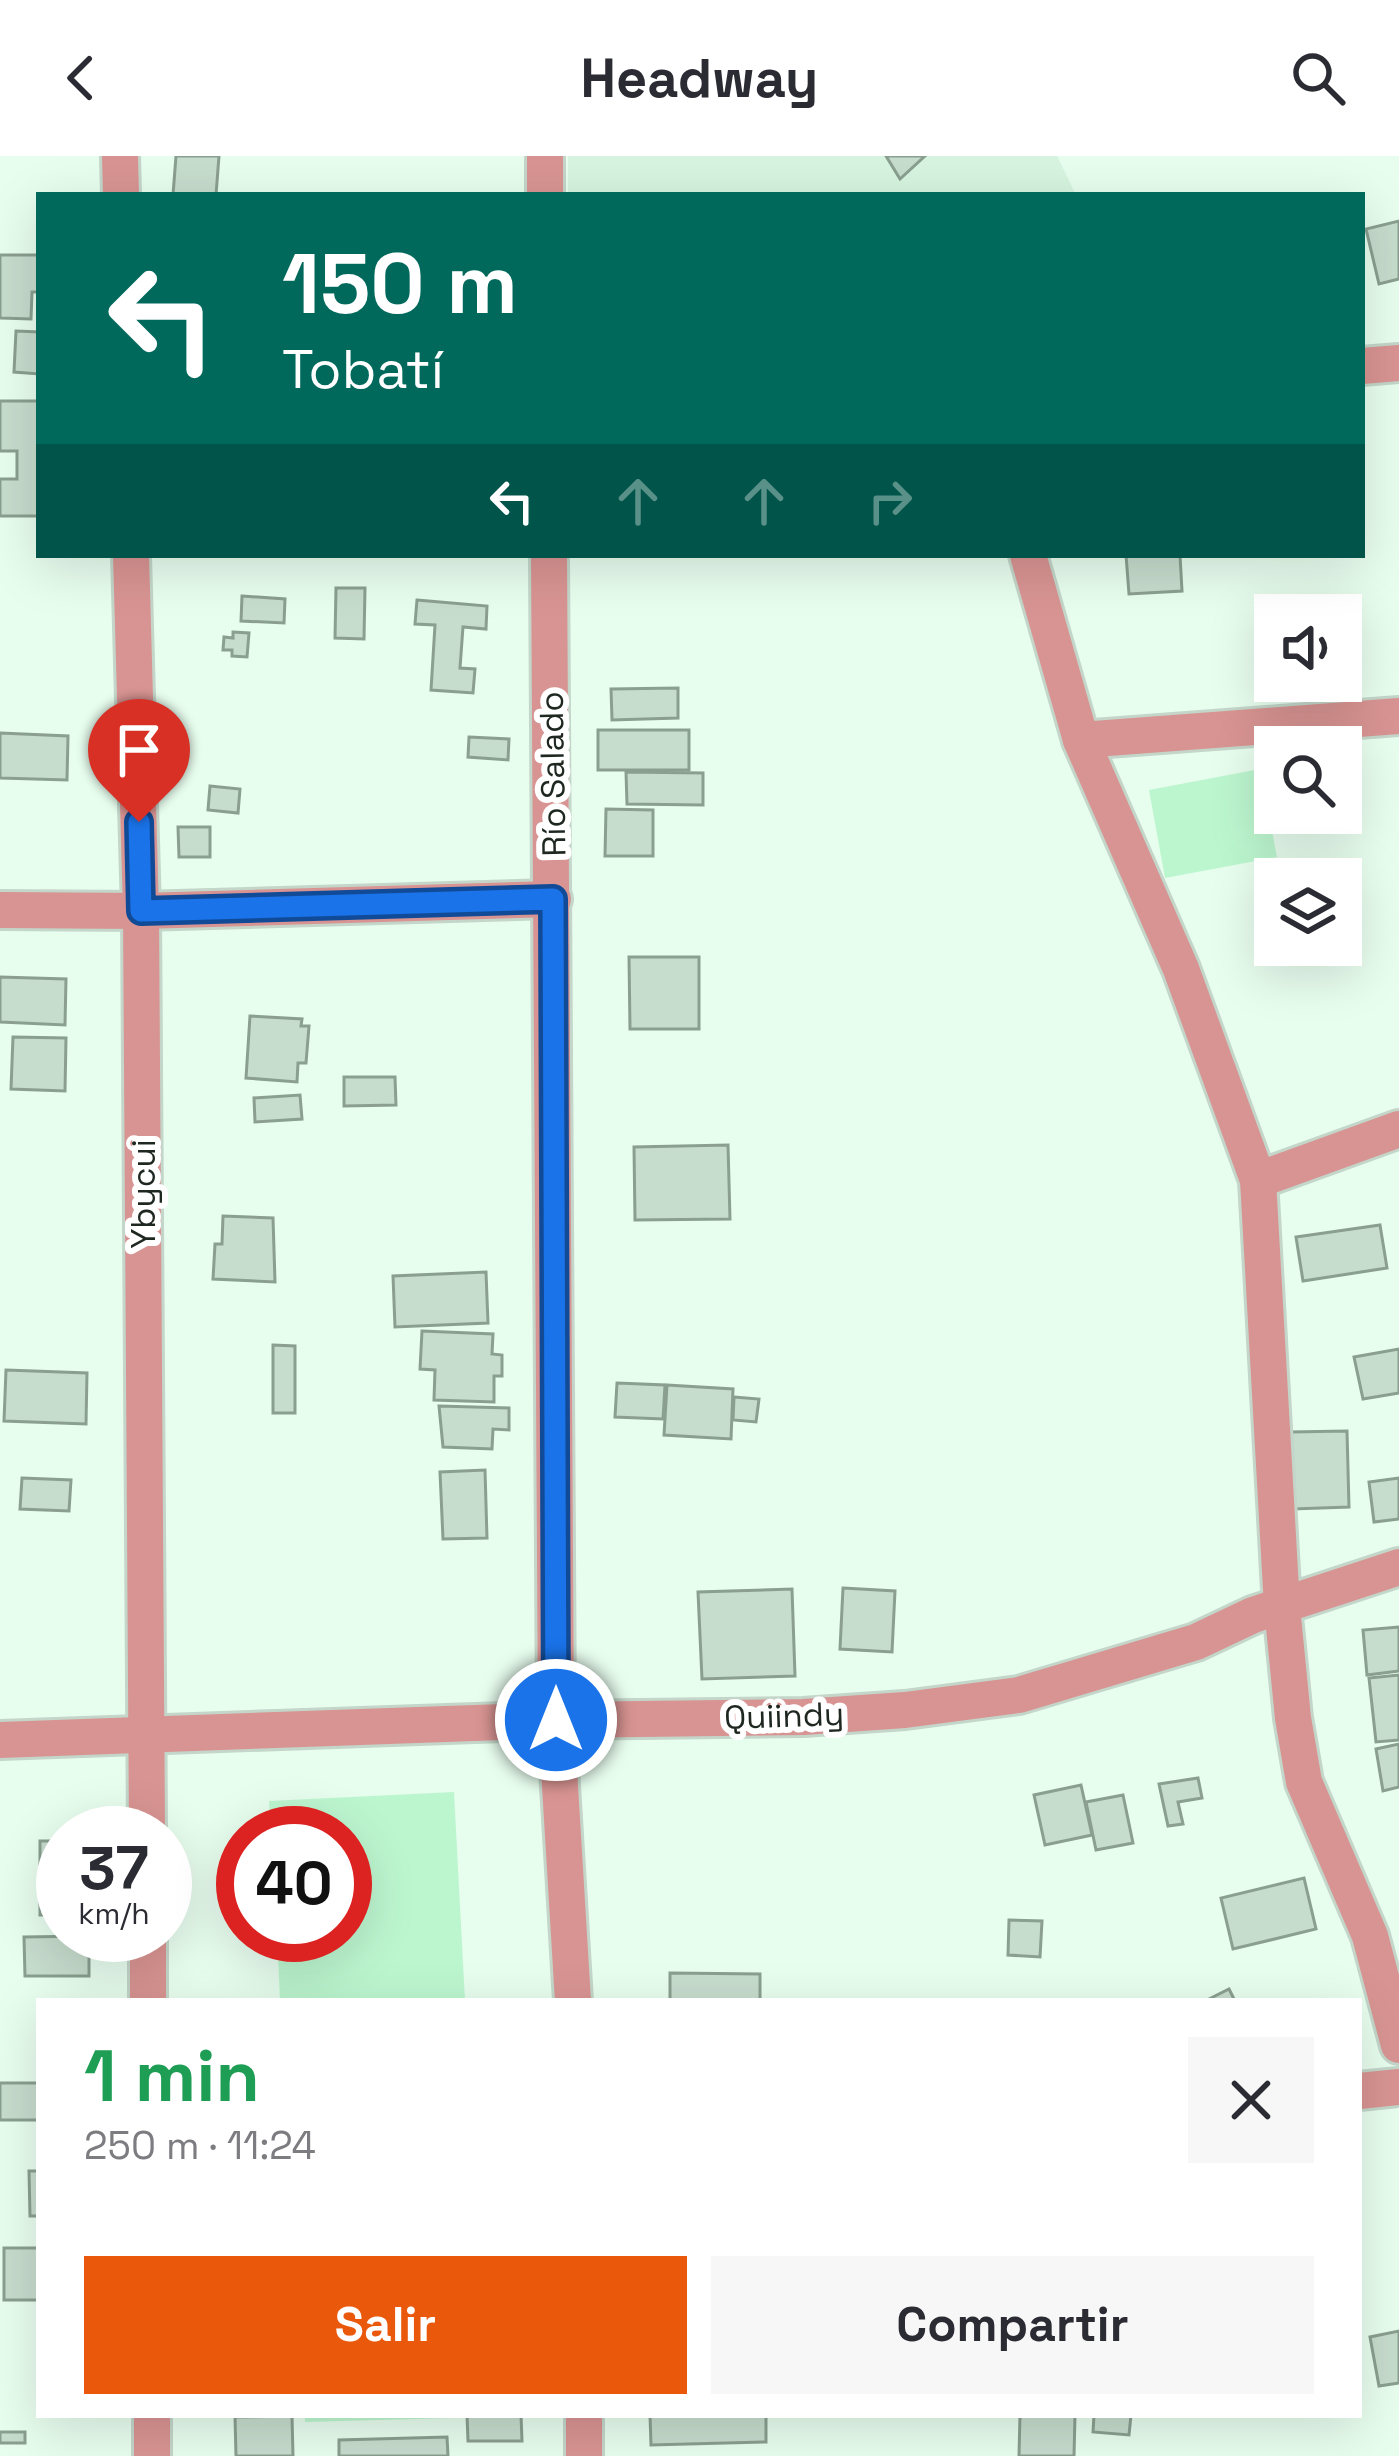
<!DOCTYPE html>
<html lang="es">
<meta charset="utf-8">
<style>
body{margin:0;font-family:"Space Grotesk",sans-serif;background:#f7f7f7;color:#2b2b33;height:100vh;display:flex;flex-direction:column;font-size:45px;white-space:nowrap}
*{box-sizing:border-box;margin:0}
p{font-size:39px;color:#7c7c81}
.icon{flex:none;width:66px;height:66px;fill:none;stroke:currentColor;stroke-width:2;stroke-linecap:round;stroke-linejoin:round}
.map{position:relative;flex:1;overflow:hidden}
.drawer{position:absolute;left:36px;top:1842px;width:1326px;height:420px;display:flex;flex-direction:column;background:#fff;border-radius:0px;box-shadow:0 12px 48px #0002}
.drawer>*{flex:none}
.hud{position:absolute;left:36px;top:36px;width:1329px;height:366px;border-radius:0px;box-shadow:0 12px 48px #0002;background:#00695c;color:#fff;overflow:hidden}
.controls{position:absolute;left:1254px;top:438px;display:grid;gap:24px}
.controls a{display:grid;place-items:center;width:108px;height:108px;border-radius:0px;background:#fff;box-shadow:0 12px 48px #0002;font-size:60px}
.speed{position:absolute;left:36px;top:1650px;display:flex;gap:24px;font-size:60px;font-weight:700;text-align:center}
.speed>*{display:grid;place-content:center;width:156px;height:156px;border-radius:50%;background:#fff;box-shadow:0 12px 48px #0002;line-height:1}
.speed small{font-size:30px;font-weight:400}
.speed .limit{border:18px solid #d22;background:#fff;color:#111}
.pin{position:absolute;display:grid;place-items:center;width:102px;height:102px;color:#fff;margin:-123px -51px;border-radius:50% 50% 50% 0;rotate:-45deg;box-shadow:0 0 12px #0007}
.pin .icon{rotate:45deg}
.me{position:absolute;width:132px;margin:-66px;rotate:0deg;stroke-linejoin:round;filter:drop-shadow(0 0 9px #0008)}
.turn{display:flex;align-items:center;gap:42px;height:252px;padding:0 48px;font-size:54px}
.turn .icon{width:156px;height:156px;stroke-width:2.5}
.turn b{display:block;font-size:84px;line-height:102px}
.lanes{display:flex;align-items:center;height:114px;padding:0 48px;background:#0003;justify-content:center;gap:60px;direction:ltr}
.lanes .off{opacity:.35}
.round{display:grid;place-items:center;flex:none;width:126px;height:126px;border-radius:0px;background:#f7f7f7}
.head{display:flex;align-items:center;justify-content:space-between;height:204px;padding:0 48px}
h1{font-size:72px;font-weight:600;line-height:90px;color:#1e9e55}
.button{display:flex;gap:24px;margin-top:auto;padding:24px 48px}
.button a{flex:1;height:138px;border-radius:0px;background:#ea580c;color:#fff;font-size:48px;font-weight:600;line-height:138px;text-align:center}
.button a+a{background:#f7f7f7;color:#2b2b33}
header{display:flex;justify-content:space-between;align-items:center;height:156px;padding:0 48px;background:#fff;font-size:54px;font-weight:600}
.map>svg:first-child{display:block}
</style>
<header><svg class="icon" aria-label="back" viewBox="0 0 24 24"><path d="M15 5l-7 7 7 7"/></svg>Headway<svg class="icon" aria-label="search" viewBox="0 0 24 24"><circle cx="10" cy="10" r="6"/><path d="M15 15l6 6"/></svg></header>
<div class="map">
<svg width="1399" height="2300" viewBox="0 0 1399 2300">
<rect width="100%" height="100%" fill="#e7fdee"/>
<!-- built -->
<polygon fill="#d6f4df" points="568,0 1057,0 1076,39 568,39"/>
<!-- green -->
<g fill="#bcf6cf">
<polygon points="1260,613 1277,701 1165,722 1149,634"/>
<polygon points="454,1636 465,1845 280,1845 277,1779 345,1779 345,1677 271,1677 269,1645"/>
<polygon points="305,2259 453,2259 453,2262 305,2266"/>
</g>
<!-- building -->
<g fill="#c6dccd" stroke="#8a9f90" stroke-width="3">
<polygon points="176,0 219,0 216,39 173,39"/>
<polygon points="886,0 925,0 900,23"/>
<polygon points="1399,65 1399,123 1379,128 1366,73"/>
<polygon points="0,99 39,99 39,136 32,136 31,163 0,162"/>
<polygon points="16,175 39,176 39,218 14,216"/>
<polygon points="0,245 39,245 39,360 0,360 0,323 17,323 17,295 0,295"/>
<polygon points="1126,399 1180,399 1182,435 1129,438"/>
<polygon points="336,432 365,432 364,483 335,482"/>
<polygon points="242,440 285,443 284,467 241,465"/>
<polygon points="417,444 487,450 486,473 463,471 460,512 475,513 473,537 431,534 435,469 415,468"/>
<polygon points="233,476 249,477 247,501 232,500 232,494 223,494 224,481 233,482"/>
<polygon points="678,532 678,562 612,564 611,533"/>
<rect x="598" y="574" width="91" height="40"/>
<polygon points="0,577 68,580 67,624 0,622"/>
<polygon points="469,581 509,583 508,604 468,601"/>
<polygon points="626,616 703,617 703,649 627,648"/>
<polygon points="210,630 240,633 238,657 208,654"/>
<polygon points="606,653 653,654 653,700 605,700"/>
<polygon points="178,671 210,671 210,701 179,701"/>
<polygon points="629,801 699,801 699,873 630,873"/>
<polygon points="0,821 66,823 65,869 0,866"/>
<polygon points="250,860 302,863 301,870 309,870 306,907 298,907 297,926 246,922"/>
<polygon points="13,881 66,882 65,935 11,933"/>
<polygon points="344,921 395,921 396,949 344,950"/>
<polygon points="300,939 302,963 255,966 254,942"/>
<polygon points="728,989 730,1063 635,1064 634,991"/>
<polygon points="223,1060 273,1062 275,1126 213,1123 215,1088 222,1088"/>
<polygon points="1380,1069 1387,1112 1303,1125 1296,1081"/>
<polygon points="486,1116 488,1167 395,1171 393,1120"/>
<polygon points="422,1175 493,1178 492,1198 502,1199 502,1220 494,1220 494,1246 434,1244 435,1214 420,1213"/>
<polygon points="273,1189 295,1190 295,1257 273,1257"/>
<polygon points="1399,1193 1399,1237 1363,1243 1354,1201"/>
<polygon points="6,1214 87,1217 86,1268 4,1265"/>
<polygon points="617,1227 665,1229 663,1263 615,1261"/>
<polygon points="667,1229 733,1233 731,1283 664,1279"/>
<polygon points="734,1241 759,1243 756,1266 733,1264"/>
<polygon points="439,1250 509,1252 509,1274 493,1273 492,1293 443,1291"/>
<polygon points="1347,1275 1349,1351 1293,1353 1290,1276"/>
<polygon points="485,1314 487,1382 443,1383 440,1316"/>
<polygon points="22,1322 71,1324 69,1355 20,1353"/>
<polygon points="1399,1322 1399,1363 1374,1366 1369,1326"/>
<polygon points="843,1432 895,1435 892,1496 840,1493"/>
<polygon points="792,1433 795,1520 702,1523 698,1436"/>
<polygon points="1399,1471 1399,1515 1367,1519 1363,1474"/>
<polygon points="1399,1519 1399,1584 1376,1586 1369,1522"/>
<polygon points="1399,1588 1399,1631 1383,1635 1376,1593"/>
<polygon points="1198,1622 1202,1642 1178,1646 1183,1668 1168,1670 1159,1628"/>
<polygon points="1081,1629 1092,1679 1045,1689 1034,1639"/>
<polygon points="1123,1639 1133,1687 1096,1694 1086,1646"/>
<rect x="40" y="1685" width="23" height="74"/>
<polygon points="1304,1722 1316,1773 1233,1793 1221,1742"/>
<polygon points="1009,1764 1042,1765 1040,1801 1008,1799"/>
<polygon points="89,1780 89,1820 25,1820 24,1781"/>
<polygon points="670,1817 760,1818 760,1845 670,1845"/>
<polygon points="1229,1833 1235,1845 1205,1845"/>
<rect x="0" y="1927" width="39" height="37"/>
<polygon points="29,2015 39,2015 39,2060 30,2060"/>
<rect x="4" y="2092" width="35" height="52"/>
<polygon points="1399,2175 1399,2227 1379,2230 1370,2181"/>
<polygon points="467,2259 521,2259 522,2285 468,2285"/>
<polygon points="650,2259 766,2259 766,2286 651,2289"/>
<polygon points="1020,2259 1075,2259 1074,2300 1019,2300"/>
<polygon points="1094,2259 1131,2259 1129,2279 1093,2276"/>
<polygon points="292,2260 293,2300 236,2300 235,2261"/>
<rect x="0" y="2276" width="25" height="11"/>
<polygon points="447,2281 448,2300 339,2300 339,2284"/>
</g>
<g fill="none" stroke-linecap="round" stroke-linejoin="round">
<defs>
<g id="minor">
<polyline points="120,0 121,39"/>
<polyline points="545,0 545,39"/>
<polyline points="1362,210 1399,207"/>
<polyline points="131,399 141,755 147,1677"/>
<polyline points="549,399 556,1564 573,1845"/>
<polyline points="1028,399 1081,584 1181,813 1258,1024 1282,1451 1293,1562 1304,1626 1370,1780 1399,1889"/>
<polyline points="1081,584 1399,560"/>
<polyline points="0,754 141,755 553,743"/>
<polyline points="1258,1024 1399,973"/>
<polyline points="0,1584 556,1564 803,1561 905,1554 1019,1539 1196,1486 1253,1459 1399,1411"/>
<polyline points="148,1779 148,1845"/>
<polyline points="1359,1935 1399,1931"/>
<polyline points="152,2259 152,2300"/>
<polyline points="584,2259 584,2300"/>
</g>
</defs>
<!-- minor casing -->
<use href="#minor" stroke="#c3d6c9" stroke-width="42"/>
<!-- minor -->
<use href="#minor" stroke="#d89492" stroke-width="36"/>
</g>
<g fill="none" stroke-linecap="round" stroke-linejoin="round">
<defs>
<polyline id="route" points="139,666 141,755 553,743 556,1564"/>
</defs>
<!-- route casing -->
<use href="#route" stroke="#114b97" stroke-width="30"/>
<!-- route -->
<use href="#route" stroke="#1a73e8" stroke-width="21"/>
</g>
<g text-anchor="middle" stroke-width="12" stroke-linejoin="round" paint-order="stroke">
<!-- street labels -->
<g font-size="33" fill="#1f2721" stroke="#fff">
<text transform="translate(552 618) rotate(-91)" y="12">Río Salado</text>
<text transform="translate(143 1038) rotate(-90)" y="12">Ybycui</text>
<text transform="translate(784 1559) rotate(-2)" y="12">Quiindy</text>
</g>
</g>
</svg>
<div class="controls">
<a><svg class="icon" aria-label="sound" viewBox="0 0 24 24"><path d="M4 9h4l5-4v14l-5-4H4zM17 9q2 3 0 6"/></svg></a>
<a><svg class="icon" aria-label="search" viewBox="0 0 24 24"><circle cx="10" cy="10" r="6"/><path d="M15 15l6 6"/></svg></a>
<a><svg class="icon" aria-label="layers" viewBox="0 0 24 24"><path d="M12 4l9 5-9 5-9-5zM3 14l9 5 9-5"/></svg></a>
</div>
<div class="speed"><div>37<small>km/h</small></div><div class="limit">40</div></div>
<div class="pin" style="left:139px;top:666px;background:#d93025"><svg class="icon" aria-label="arrive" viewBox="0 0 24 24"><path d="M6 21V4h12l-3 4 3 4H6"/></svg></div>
<svg class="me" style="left:556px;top:1564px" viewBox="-20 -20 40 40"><circle r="17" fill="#1a73e8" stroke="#fff" stroke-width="3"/><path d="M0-11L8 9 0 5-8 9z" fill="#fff"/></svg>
<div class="hud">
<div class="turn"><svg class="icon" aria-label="left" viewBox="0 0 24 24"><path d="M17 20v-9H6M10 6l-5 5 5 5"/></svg><div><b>150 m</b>Tobatí</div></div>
<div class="lanes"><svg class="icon" aria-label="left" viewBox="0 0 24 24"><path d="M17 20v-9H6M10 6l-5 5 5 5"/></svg><svg class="icon off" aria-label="ahead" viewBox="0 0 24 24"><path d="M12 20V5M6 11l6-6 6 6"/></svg><svg class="icon off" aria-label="ahead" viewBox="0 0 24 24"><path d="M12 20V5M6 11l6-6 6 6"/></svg><svg class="icon off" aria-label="right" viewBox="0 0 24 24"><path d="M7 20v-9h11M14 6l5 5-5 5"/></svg></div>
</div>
<section class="drawer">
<div class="head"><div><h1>1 min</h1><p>250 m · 11:24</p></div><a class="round"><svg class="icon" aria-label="close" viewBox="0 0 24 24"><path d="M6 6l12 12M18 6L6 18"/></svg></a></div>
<div class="button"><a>Salir</a><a>Compartir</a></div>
</section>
</div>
